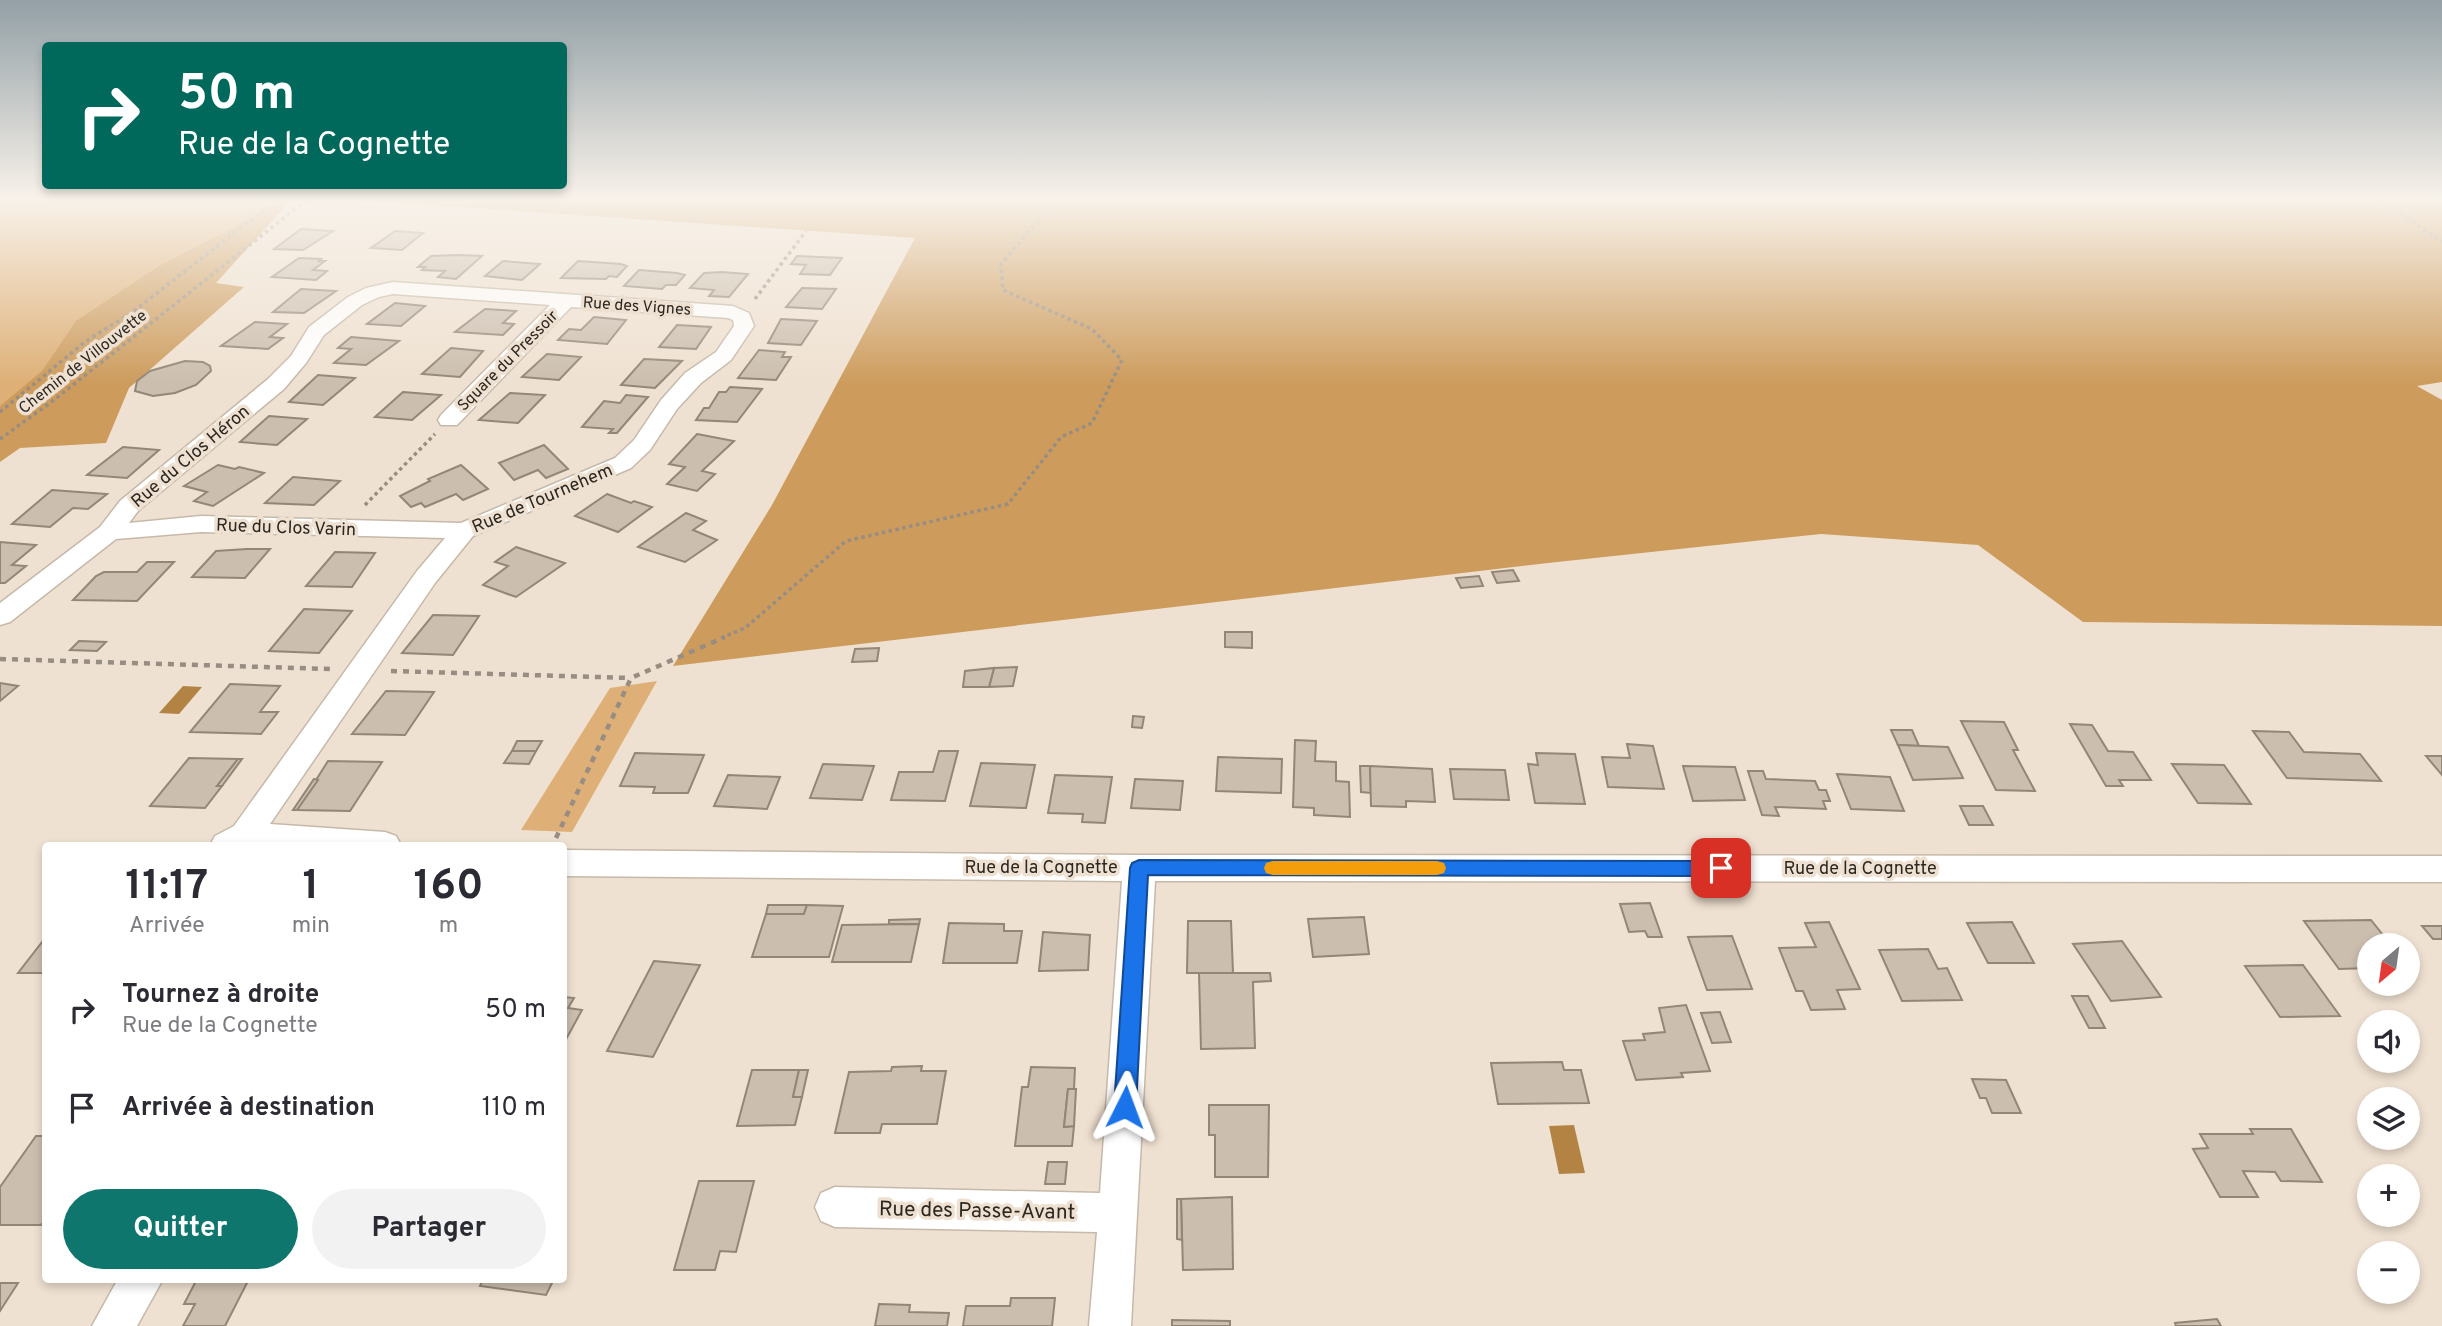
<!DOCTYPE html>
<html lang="fr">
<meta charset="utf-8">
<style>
body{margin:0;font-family:Overpass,sans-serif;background:#f2f2f3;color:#2b2b33;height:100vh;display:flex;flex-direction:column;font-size:26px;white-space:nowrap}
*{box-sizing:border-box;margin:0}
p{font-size:23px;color:#7c7c81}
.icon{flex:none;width:38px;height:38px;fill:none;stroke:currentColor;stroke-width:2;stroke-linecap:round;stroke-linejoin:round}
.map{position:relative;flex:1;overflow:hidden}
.side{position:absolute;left:42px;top:842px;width:525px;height:441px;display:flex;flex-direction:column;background:#fff;border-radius:7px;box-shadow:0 4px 10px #0003}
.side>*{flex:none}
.banner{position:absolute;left:42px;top:42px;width:525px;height:147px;border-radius:7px;box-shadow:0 4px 10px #0003;background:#00695c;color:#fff;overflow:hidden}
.needle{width:46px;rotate:209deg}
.tools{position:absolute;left:2357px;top:933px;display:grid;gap:14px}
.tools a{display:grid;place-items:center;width:63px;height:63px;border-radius:50%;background:#fff;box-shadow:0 4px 10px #0003;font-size:35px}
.pin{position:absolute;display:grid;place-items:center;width:60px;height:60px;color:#fff;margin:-30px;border-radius:14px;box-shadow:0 4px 10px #0006}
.me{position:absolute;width:77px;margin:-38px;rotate:3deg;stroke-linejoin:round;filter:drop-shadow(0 0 5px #0008)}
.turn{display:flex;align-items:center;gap:24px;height:147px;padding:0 21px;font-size:32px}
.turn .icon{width:91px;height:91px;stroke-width:2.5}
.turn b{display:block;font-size:49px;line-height:60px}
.eta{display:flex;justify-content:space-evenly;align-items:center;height:119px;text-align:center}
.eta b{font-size:42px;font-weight:700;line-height:49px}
.cta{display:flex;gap:14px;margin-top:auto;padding:14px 21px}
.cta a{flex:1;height:80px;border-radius:42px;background:#0f766e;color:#fff;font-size:28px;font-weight:700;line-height:80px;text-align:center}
.cta a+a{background:#f2f2f3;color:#2b2b33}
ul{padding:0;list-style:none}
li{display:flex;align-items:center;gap:21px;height:98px;padding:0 21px}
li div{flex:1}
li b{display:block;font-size:26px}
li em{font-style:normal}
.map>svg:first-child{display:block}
</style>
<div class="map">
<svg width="2442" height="1326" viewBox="0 0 2442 1326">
<rect width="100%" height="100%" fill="#efe1d1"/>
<!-- green -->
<g fill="#deb077">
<polygon points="0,198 292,198 0,427"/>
<polygon points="657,681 572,832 521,830 610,688"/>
</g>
<!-- forest -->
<g fill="#cd9c5d">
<polygon points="290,198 293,198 216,283 244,287 129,388 106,443 20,448 0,462 0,406 42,371 76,321 159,266"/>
<polygon points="327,198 2442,198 2442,382 2417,386 2442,400 2442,626 2083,622 1978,545 1821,534 1548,563 673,666 772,505 915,238"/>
</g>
<!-- water -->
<g fill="#b38344">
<polygon points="183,686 202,687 179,714 159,713"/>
<polygon points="1574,1125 1585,1173 1559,1174 1549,1126"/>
</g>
<!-- building -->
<g fill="#cbbeae" stroke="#938677" stroke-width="2">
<polygon points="301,229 333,231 303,250 274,249"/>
<polygon points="395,231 423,233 402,250 371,248"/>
<polygon points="458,255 482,256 456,279 438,277 445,271 422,270 425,267 418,267 431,256"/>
<polygon points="797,256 842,258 830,275 800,274 806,265 791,264"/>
<polygon points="299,258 321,259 319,261 325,261 313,270 327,271 316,280 272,277"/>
<polygon points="503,261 540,264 522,280 485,276"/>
<polygon points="578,261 621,264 627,266 617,277 609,276 606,279 561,278"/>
<polygon points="639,270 677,273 685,275 676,285 666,285 662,289 624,286"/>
<polygon points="722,272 748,274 729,297 709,296 714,290 690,288 704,273"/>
<polygon points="802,288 836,289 822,309 786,307"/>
<polygon points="301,289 336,291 304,313 273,312"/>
<polygon points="395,303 425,306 401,326 367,324"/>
<polygon points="485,309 516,311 503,323 514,324 503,335 455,332"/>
<polygon points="594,317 626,320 607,344 558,340 569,329 581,330"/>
<polygon points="781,319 817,321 801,345 768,343"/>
<polygon points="255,322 287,324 270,337 283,338 268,349 221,346"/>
<polygon points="677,325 711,327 696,349 659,347"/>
<polygon points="351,337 399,341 366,365 334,363 351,349 338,348"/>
<polygon points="451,348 483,351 460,377 422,374"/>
<polygon points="759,350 785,352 782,357 791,357 776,380 738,378"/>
<polygon points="547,354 581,357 559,380 522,377"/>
<polygon points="644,359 682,361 655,388 621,385"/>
<polygon points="185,361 203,362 210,366 211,371 196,385 175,393 153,396 135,391 137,381 150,371"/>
<polygon points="318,375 355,378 323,405 289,402"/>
<polygon points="730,387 762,389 737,422 696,420 704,408 709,408 719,392 726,392"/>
<polygon points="403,392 441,395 412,420 375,417"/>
<polygon points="510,393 545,395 518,423 479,420"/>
<polygon points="626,395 648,397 617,433 609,433 613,429 582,427 604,401 620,403"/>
<polygon points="269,416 307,419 277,445 240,442"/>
<polygon points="697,434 734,441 702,471 715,474 697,491 667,484 685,467 669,464"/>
<polygon points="544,445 568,469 546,478 538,470 514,480 499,463"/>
<polygon points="123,447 159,450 127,478 87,475"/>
<polygon points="218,465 235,469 239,467 264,473 213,506 194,501 207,492 184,486"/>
<polygon points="461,465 488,489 463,500 456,494 425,507 421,503 411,507 400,496 430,481 428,479"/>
<polygon points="293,477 340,481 314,505 265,503"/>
<polygon points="52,490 107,494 88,509 73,508 50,527 12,524"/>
<polygon points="607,494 631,503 634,501 652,507 618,532 575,516"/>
<polygon points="686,513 706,521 693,530 717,540 685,562 638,547"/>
<polygon points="0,542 36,545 12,565 26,566 5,583 0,583"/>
<polygon points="516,547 565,563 516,597 483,585 508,566 495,562"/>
<polygon points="247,549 270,549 245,578 192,577 216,551"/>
<polygon points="335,552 375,553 352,587 306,586"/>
<polygon points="147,562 174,562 137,601 73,600 96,576 104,572 137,572"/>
<polygon points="1513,570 1519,581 1497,583 1492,572"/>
<polygon points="1479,576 1483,586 1461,588 1456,578"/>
<polygon points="304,609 352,611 319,653 269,651"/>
<polygon points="433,615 479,616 453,655 402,653"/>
<polygon points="1225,632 1252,632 1252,648 1225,647"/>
<polygon points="79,641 106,642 97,651 70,650"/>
<polygon points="879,648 877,661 852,662 855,649"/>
<polygon points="1017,667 1013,686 989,687 994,668"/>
<polygon points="994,668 989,687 963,687 965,671"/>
<polygon points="0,683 18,686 0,701"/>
<polygon points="230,684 280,686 260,712 278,712 261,734 190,732"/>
<polygon points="386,691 434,692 405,735 352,734"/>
<polygon points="1133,716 1144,717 1142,728 1132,727"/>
<polygon points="1961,721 2004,722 2018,750 2013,750 2035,791 1996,790"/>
<polygon points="2070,724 2092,725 2108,751 2133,752 2151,780 2119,780 2123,786 2106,786"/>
<polygon points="1891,730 1912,730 1919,746 1898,745"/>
<polygon points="2253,731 2289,732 2304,752 2360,754 2381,781 2287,778"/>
<polygon points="1295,740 1316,741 1315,761 1336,762 1336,781 1349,782 1350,817 1314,815 1314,808 1293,807"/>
<polygon points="517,741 542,741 536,751 512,751"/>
<polygon points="1627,744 1653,746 1664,789 1608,787 1602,757 1630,758"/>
<polygon points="1898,745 1948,747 1963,778 1913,780"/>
<polygon points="512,751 536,751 529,764 504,763"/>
<polygon points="939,751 958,751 945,801 891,800 899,772 933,772"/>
<polygon points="635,753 704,755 688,793 653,793 655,787 620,786"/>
<polygon points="1536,753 1575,754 1585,804 1535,803 1528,764 1538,765"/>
<polygon points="2426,756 2442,756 2442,775"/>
<polygon points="1218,757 1282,759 1281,793 1216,791"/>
<polygon points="189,758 238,759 217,786 222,786 205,808 150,806"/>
<polygon points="238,759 242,759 222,786 217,786"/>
<polygon points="328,761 382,762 350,811 297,810"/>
<polygon points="981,763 1035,765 1026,808 970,806"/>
<polygon points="823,764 874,766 862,800 810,798"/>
<polygon points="2172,764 2224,765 2251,804 2198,803"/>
<polygon points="1360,766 1370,766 1371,793 1361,792"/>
<polygon points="1370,766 1432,769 1435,802 1406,801 1406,807 1371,806"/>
<polygon points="1683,766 1735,767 1745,800 1693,801"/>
<polygon points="1450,769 1505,770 1509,800 1454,799"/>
<polygon points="1748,771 1763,771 1766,779 1815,781 1819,790 1826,790 1830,801 1823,801 1826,809 1775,807 1779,816 1762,815"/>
<polygon points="1837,774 1890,777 1904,811 1851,809"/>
<polygon points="728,775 780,777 767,809 714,806"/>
<polygon points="1055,775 1112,777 1105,823 1082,822 1083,814 1048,813"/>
<polygon points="314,779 318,780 297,810 293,810"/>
<polygon points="1135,779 1183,781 1180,810 1131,808"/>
<polygon points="1960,806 1983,806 1993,825 1969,825"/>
<polygon points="1650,903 1662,937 1648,937 1645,931 1629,932 1620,904"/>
<polygon points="768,905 807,905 804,914 766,914"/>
<polygon points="807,905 843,906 829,957 752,957 766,914 804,914"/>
<polygon points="1364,917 1369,954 1313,957 1308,919"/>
<polygon points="920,919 919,924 889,924 889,920"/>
<polygon points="2371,920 2391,945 2370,945 2370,968 2339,969 2304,921"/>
<polygon points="1188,921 1231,921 1233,973 1187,973"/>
<polygon points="1829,922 1860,989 1837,990 1845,1009 1811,1010 1803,991 1796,991 1779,948 1816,947 1805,923"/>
<polygon points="2012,922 2034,963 1988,963 1967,923"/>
<polygon points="949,923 1004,924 1004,931 1022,931 1017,963 943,963"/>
<polygon points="919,924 911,962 832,962 842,925"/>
<polygon points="2422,926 2442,926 2442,939 2433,939"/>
<polygon points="1043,932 1090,935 1088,970 1039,971"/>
<polygon points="1732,936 1752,989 1707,990 1688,937"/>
<polygon points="46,937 46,973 18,973"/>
<polygon points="2122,941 2161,997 2111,1001 2073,944"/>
<polygon points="1928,949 1938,969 1947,968 1962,1000 1902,1001 1879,950"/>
<polygon points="654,961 700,965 653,1057 607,1051"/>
<polygon points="2303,965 2340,1016 2280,1017 2245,966"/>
<polygon points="1199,973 1270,973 1271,981 1253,982 1255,1048 1201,1049"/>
<polygon points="2072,996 2088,996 2105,1028 2089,1028"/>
<polygon points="564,997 574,998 568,1008 582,1010 564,1043"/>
<polygon points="1686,1005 1710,1071 1681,1073 1683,1077 1636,1080 1623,1041 1645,1040 1643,1034 1665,1032 1659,1008"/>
<polygon points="1720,1012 1731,1042 1712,1043 1701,1013"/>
<polygon points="1562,1062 1564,1070 1581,1070 1589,1103 1498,1104 1491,1063"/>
<polygon points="922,1066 921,1071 946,1071 937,1124 882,1124 880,1133 835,1133 849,1072 891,1071 892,1067"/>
<polygon points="1031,1067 1075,1068 1074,1089 1068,1089 1064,1127 1074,1126 1072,1146 1015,1146 1022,1087 1028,1087"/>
<polygon points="752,1070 799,1070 793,1097 802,1097 795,1125 737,1126"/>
<polygon points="799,1070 808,1070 802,1097 793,1097"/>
<polygon points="1972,1079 2006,1080 2021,1113 1992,1113 1986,1098 1980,1098"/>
<polygon points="1068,1089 1076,1089 1074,1126 1064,1127"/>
<polygon points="1209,1105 1269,1105 1268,1177 1215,1177 1215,1135 1209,1135"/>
<polygon points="2250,1129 2291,1129 2322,1182 2281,1181 2275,1172 2243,1171 2258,1197 2220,1197 2193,1149 2208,1148 2200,1134 2253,1134"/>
<polygon points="36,1136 46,1136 46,1219 41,1225 0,1225 0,1187"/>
<polygon points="1048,1162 1067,1162 1065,1184 1045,1184"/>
<polygon points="699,1181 754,1181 736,1252 720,1251 715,1270 674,1270"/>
<polygon points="1232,1197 1233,1269 1183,1270 1181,1199"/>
<polygon points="1177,1199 1181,1199 1182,1240 1177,1239"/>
<polygon points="197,1279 249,1279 225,1326 183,1326 195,1304 184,1304"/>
<polygon points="483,1279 554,1279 546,1295 480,1286"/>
<polygon points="0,1283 18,1283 0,1311"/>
<polygon points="1011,1298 1055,1298 1052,1326 963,1326 966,1306 1010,1306"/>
<polygon points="879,1304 910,1305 909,1312 949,1313 947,1326 875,1326"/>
<polygon points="2217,1319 2221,1326 2176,1326 2175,1323"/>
<polygon points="1172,1320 1230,1321 1230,1326 1172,1326"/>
</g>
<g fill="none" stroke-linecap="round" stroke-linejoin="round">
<defs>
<g id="street">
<path d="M393,282L733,306L749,313L754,326L731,360L701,383L677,409L650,450L631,468L473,536L435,583L270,824L385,832L396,836L401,845H210L215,836L234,826L417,571L445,538L201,532L116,539L10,622L0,625V603L100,527L120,501L268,379L291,356L309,327L348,297L366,288ZM393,294L550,305L441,415L438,420L441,425H457L571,307L728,318L733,320L734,326L716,352L685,373L661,400L634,440L615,458L461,523L201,516L129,523L138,511L284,389L306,363L324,335L362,305L379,297Z"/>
<polygon points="564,850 1139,855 2442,856 2442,882 1155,881 1131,1326 1089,1326 1097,1232 835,1227 821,1221 815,1207 821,1193 835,1187 1100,1193 1122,881 564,876"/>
<polygon points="118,1279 163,1279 137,1326 92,1326"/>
</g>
</defs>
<!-- street casing -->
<use href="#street" stroke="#c6b9a9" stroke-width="3"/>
<!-- path-far1 -->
<g stroke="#978d82" stroke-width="3.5" stroke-dasharray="3.5 3.5" stroke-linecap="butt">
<polyline points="2377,198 2442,242"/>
<polyline points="755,299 806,231"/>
<polyline points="0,412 86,341 130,314 279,198"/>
<polyline points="0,439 50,403 309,198"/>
<polyline points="365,505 435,434"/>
<polyline points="721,638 745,628 846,541 1008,504 1061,437 1092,423 1122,360 1092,329 1003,290 1001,264 1056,200 1076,198"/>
</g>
<!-- path -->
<g stroke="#978d82" stroke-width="4.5" stroke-dasharray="6 6" stroke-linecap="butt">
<polyline points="0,659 330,669"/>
<polyline points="391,671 631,678"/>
<polyline points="556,838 631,678 725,637"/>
</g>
<!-- street -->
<use href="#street" fill="#fff" fill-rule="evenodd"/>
</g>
<!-- sky -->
<linearGradient id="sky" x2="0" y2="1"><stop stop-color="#93a0a6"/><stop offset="0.52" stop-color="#f8f2ea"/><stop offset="1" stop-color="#f8f2ea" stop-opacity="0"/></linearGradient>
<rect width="2442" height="383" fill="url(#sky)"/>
<!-- route -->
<polygon fill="#1a73e8" stroke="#114b97" stroke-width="2" points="1139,860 1721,861 1728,863 1730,868 1728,873 1721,876 1148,875 1136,1107 1133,1114 1125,1117 1118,1114 1114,1107 1130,868 1132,863"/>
<!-- slow -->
<polygon fill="#f59e0b" points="1273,861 1437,861 1444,863 1446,868 1444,873 1437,875 1273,875 1266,873 1264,868 1266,863"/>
<g text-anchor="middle" stroke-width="7" stroke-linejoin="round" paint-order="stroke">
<!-- far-street labels -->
<g font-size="16" fill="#2c2721" stroke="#efe1d1">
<text transform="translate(637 305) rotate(4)" y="6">Rue des Vignes</text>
<text transform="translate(507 360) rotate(-45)" y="6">Square du Pressoir</text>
<text transform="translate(82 361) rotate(-38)" y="6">Chemin de Villouvette</text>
</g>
<!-- street labels -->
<g font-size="18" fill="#2c2721" stroke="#efe1d1">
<text transform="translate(190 456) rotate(-40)" y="6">Rue du Clos Héron</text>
<text transform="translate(542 498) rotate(-23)" y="6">Rue de Tournehem</text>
<text transform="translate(286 527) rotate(2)" y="6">Rue du Clos Varin</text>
<text x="1041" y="873">Rue de la Cognette</text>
<text x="1860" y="874">Rue de la Cognette</text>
</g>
<!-- near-street labels -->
<g font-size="21" fill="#2c2721" stroke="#efe1d1">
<text transform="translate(977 1210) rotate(1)" y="7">Rue des Passe-Avant</text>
</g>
</g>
</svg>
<div class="tools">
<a><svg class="needle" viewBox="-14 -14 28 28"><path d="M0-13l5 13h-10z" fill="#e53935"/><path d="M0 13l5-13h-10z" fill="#7c7c81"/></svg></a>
<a><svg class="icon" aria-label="sound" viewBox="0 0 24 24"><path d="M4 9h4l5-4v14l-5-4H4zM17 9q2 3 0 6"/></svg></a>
<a><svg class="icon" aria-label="layers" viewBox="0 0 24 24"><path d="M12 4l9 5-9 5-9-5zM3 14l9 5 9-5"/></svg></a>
<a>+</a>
<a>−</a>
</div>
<div class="pin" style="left:1721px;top:868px;background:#d93025"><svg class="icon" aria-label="arrive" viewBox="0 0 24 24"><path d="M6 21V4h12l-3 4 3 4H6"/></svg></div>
<svg class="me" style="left:1125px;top:1107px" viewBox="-20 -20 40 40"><path d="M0-17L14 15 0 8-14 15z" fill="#1a73e8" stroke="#fff" stroke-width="4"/></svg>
<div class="banner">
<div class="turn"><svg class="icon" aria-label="right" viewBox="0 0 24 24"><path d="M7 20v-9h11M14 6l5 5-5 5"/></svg><div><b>50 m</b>Rue de la Cognette</div></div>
</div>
<section class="side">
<div class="eta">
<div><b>11:17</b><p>Arrivée</p></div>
<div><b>1</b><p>min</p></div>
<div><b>160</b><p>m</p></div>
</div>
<ul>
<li><svg class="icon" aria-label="right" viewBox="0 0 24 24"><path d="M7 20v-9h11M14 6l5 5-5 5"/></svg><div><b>Tournez à droite</b><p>Rue de la Cognette</p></div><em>50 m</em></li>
<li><svg class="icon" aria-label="arrive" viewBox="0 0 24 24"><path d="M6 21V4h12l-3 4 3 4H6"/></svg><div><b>Arrivée à destination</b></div><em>110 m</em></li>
</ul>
<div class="cta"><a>Quitter</a><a>Partager</a></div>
</section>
</div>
